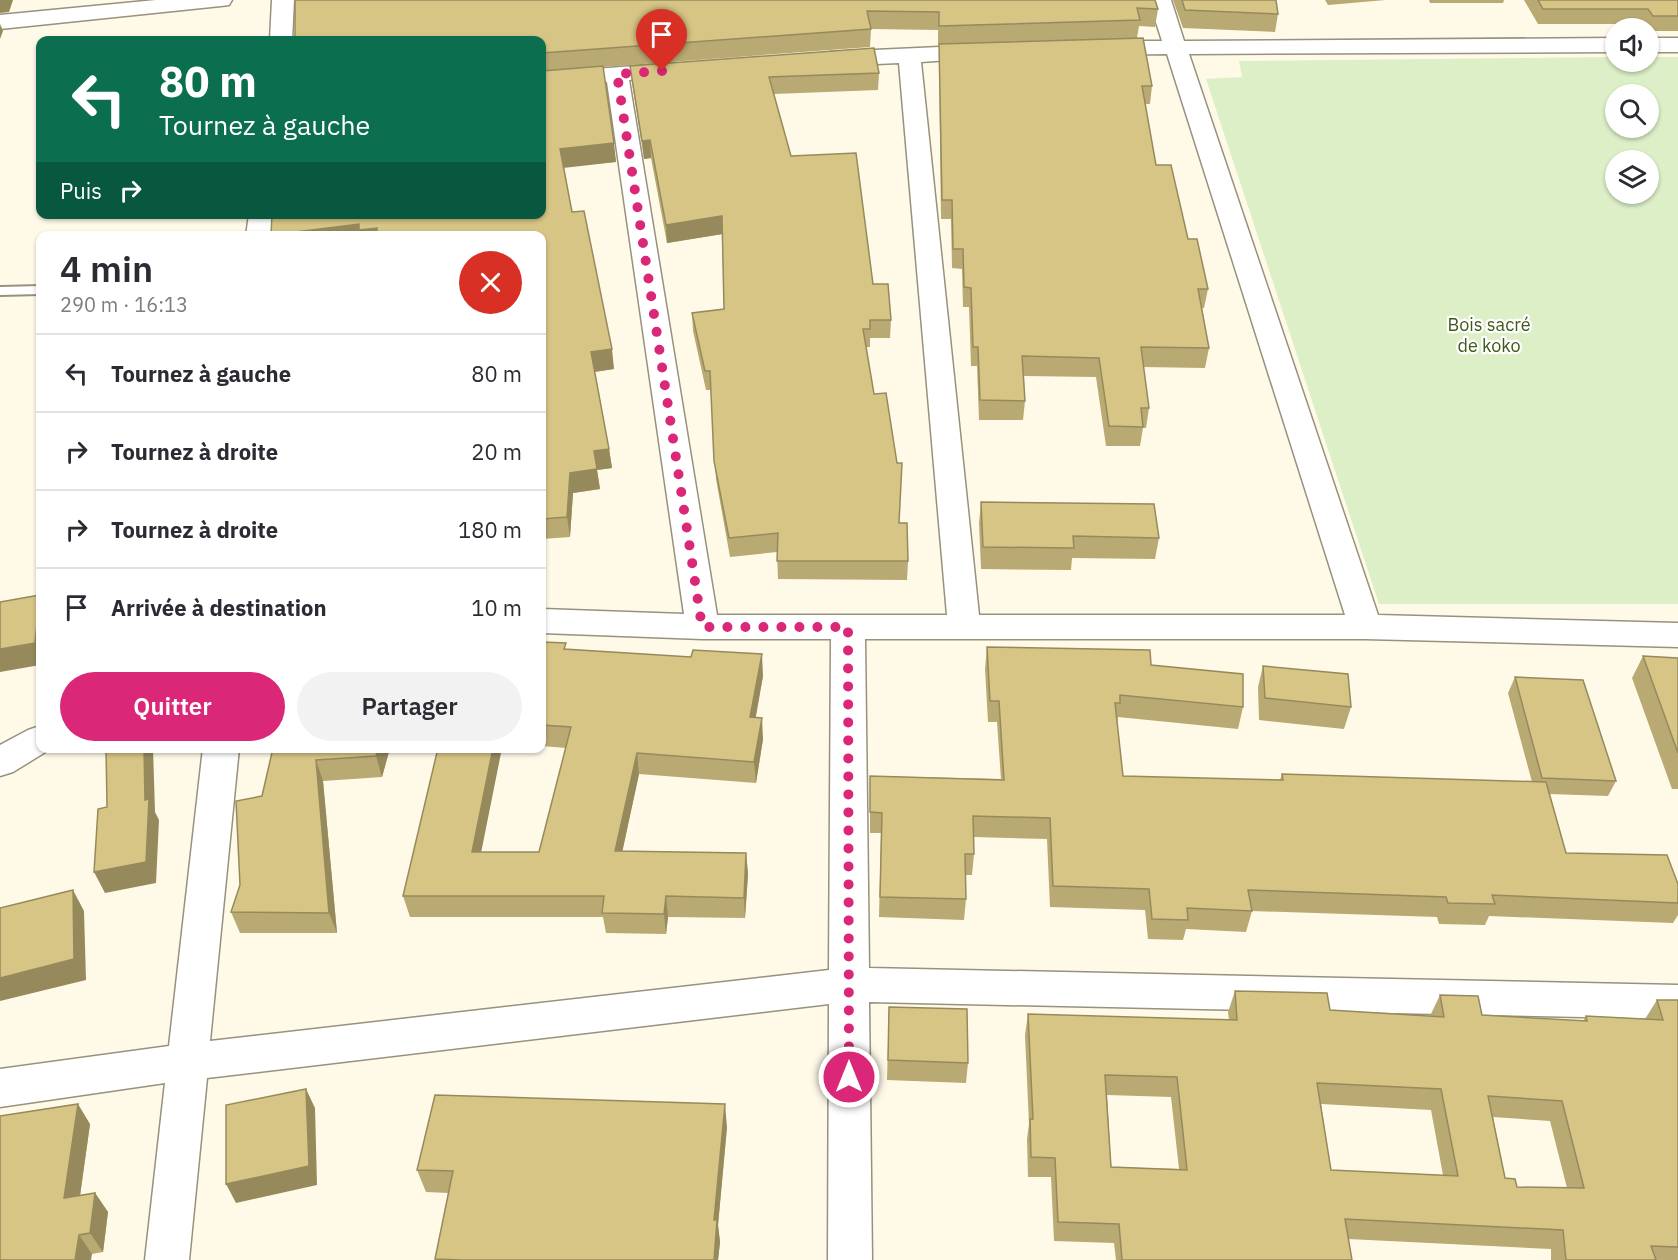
<!DOCTYPE html>
<html lang="fr">
<meta charset="utf-8">
<style>
body{margin:0;font-family:"IBM Plex Sans",sans-serif;background:#f2f2f3;color:#2b2b33;height:100vh;display:flex;flex-direction:column;font-size:22px;white-space:nowrap}
*{box-sizing:border-box;margin:0}
p{font-size:20px;color:#7c7c81}
.icon{flex:none;width:33px;height:33px;fill:none;stroke:currentColor;stroke-width:2;stroke-linecap:round;stroke-linejoin:round}
.map{position:relative;flex:1;overflow:hidden}
.panel{position:absolute;left:36px;top:231px;width:510px;height:522px;display:flex;flex-direction:column;background:#fff;border-radius:12px;box-shadow:0 2px 4px #0004}
.panel>*{flex:none}
.top-card{position:absolute;left:36px;top:36px;width:510px;height:183px;border-radius:12px;box-shadow:0 2px 4px #0004;background:#0b6e4f;color:#fff;overflow:hidden}
.buttons{position:absolute;left:1605px;top:18px;display:grid;gap:12px}
.buttons a{display:grid;place-items:center;width:54px;height:54px;border-radius:50%;background:#fff;box-shadow:0 2px 4px #0004;font-size:30px}
.pin{position:absolute;display:grid;place-items:center;width:51px;height:51px;color:#fff;margin:-62px -26px;border-radius:50% 50% 50% 0;rotate:-45deg;box-shadow:0 0 6px #0007}
.pin .icon{rotate:45deg}
.me{position:absolute;width:66px;margin:-33px;rotate:0deg;stroke-linejoin:round;filter:drop-shadow(0 0 4px #0008)}
.turn{display:flex;align-items:center;gap:21px;height:126px;padding:0 24px;font-size:27px}
.turn .icon{width:78px;height:78px;stroke-width:2.5}
.turn b{display:block;font-size:42px;line-height:51px}
.then{display:flex;align-items:center;height:57px;padding:0 24px;background:#0003;gap:12px;font-size:22px}
.round{display:grid;place-items:center;flex:none;width:63px;height:63px;border-radius:32px;background:#f2f2f3}
.head{display:flex;align-items:center;justify-content:space-between;height:102px;padding:0 24px}
h1{font-size:36px;font-weight:600;line-height:45px}
.primary-button{display:flex;gap:12px;margin-top:auto;padding:12px 24px}
.primary-button a{flex:1;height:69px;border-radius:36px;background:#db2777;color:#fff;font-size:24px;font-weight:600;line-height:69px;text-align:center}
.primary-button a+a{background:#f2f2f3;color:#2b2b33}
ul{padding:0;list-style:none}
li{display:flex;align-items:center;gap:18px;height:78px;padding:0 24px;border-top:2px solid #e1e1e2}
li div{flex:1}
li b{display:block;font-size:22px}
li em{font-style:normal}
.map>svg:first-child{display:block}
</style>
<div class="map">
<svg width="1678" height="1260" viewBox="0 0 1678 1260">
<rect width="100%" height="100%" fill="#fffae8"/>
<!-- green -->
<path fill="#dcefc7" fill-rule="evenodd" d="M1615,57L1616,62H1648L1649,57H1678V604H1379L1206,79L1242,77L1239,61ZM1616,94H1648V128H1616ZM1616,160H1648V194H1616Z"/>
<g fill="none" stroke-linecap="round" stroke-linejoin="round">
<defs>
<polygon id="service" points="40,286 40,294 0,295 0,287"/>
<g id="minor">
<polygon points="156,0 232,0 229,5 221,6 0,29 0,15"/>
<polygon points="272,0 294,0 292,40 270,40"/>
<polygon points="1149,0 1171,0 1184,41 1616,38 1616,52 1189,54 1378,615 1678,623 1678,647 1365,639 865,639 869,968 1678,985 1678,1019 869,1002 872,1260 828,1260 829,1004 207,1078 189,1260 145,1260 165,1083 0,1107 0,1069 169,1046 203,748 239,748 210,1041 829,970 831,639 702,639 542,633 542,609 684,614 607,82 542,87 542,73 674,63 682,65 685,70 682,75 629,80 717,615 947,615 899,63 831,66 823,64 820,59 823,54 831,52 983,45 991,47 994,52 991,57 921,62 979,615 1345,615 1167,54 1100,55 1092,53 1089,48 1092,43 1100,41 1162,41"/>
<rect x="1648" y="38" width="30" height="14"/>
<polygon points="249,214 275,214 272,236 246,236"/>
<polygon points="40,726 40,748 52,748 13,772 0,776 0,745 28,730"/>
</g>
</defs>
<!-- service casing -->
<use href="#service" stroke="#97917d" stroke-width="4"/>
<!-- minor casing -->
<use href="#minor" stroke="#97917d" stroke-width="3"/>
<!-- service -->
<use href="#service" fill="#fff" fill-rule="evenodd"/>
<!-- minor -->
<use href="#minor" fill="#fff" fill-rule="evenodd"/>
</g>
<!-- wall -->
<g fill="#b9a972" fill-rule="evenodd">
<polygon points="295,0 1155,0 1158,9 1155,27 1139,26 1137,38 1152,86 1150,104 1145,104 1156,165 1208,289 1204,308 1202,308 1209,348 1205,368 1143,367 1149,408 1146,428 1143,428 1140,446 1106,446 1096,377 1024,376 1025,401 1023,420 979,420 977,366 971,366 969,307 963,307 962,269 952,268 951,219 941,219 939,62 939,44 938,44 938,30 871,29 870,47 603,67 616,162 564,167 572,212 614,369 595,372 609,449 612,468 597,470 600,489 573,493 570,537 542,539 542,40 295,39"/>
<polygon points="1173,0 1276,0 1278,14 1275,32 1183,28"/>
<polygon points="1325,0 1386,0 1328,5"/>
<polygon points="1429,0 1504,0 1503,3 1430,3"/>
<polygon points="1524,0 1678,0 1678,31 1648,31 1648,28 1646,28 1643,24 1538,24"/>
<polygon points="630,66 879,73 878,90 774,94 791,156 873,284 891,320 890,338 870,338 870,347 866,347 874,394 897,463 901,482 899,523 908,561 907,580 778,579 777,552 730,557 716,479 711,390 706,390 693,331 692,313 724,309 722,234 667,243 651,158 644,159 632,83"/>
<polygon points="981,502 1159,538 1155,559 1072,558 1071,570 981,569 979,523"/>
<polygon points="542,642 567,649 763,676 755,718 763,739 756,783 639,774 622,851 746,853 748,874 745,918 668,917 666,934 606,933 603,917 410,917 403,896 482,852 539,852 566,748 542,746"/>
<polygon points="987,647 1151,665 1243,707 1238,729 1118,717 1117,723 1123,776 1280,780 1282,774 1532,782 1508,693 1515,677 1616,781 1608,796 1550,794 1566,853 1678,884 1678,915 1673,923 1489,916 1485,925 1439,924 1437,917 1252,911 1246,932 1186,929 1183,940 1148,939 1145,910 1050,907 1047,839 974,837 974,854 972,875 966,875 966,899 964,920 879,917 881,833 870,833 870,776 1001,779 997,722 988,722 985,669"/>
<polygon points="1643,656 1678,658 1678,789 1672,789 1632,678"/>
<polygon points="1263,666 1351,707 1344,729 1259,720 1258,687"/>
<polygon points="273,748 390,748 382,777 323,781 337,933 240,933 231,912 240,885 262,796"/>
<path d="M1235,991L1330,1010L1430,1016L1440,995L1482,1015L1583,1021L1586,1016L1645,1019L1657,1000H1678V1260H1551V1249L1348,1239L1352,1260H1116L1114,1243L1054,1241L1051,1177H1028L1027,1139L1029,1124L1025,1035L1028,1014L1229,1020L1228,1012ZM1107,1095L1171,1097L1179,1169L1111,1167ZM1321,1104L1431,1110L1443,1175L1331,1170ZM1493,1117L1550,1121L1567,1188L1517,1187L1505,1178Z"/>
<polygon points="889,1007 968,1063 966,1083 887,1080"/>
<polygon points="90,1124 80,1196 95,1193 108,1212 103,1252 92,1254 0,1260"/>
<polygon points="727,1127 718,1225 720,1242 718,1260 435,1260 448,1193 426,1192 417,1170"/>
</g>
<!-- shaded-wall -->
<g fill="#968a5d">
<polygon points="0,0 13,0 9,12 0,13"/>
<polygon points="0,24 3,31 0,39"/>
<polygon points="650,140 651,158 644,159 642,141"/>
<polygon points="614,143 616,162 563,168 560,149"/>
<polygon points="722,216 723,234 667,243 666,225"/>
<polygon points="359,224 377,228 379,236 271,235"/>
<polygon points="612,349 614,369 593,372 591,352"/>
<polygon points="609,449 612,468 597,470 600,489 573,493 570,537 567,517 570,473 594,451"/>
<polygon points="40,595 40,665 0,672 0,649"/>
<polygon points="762,654 763,676 752,739 750,717"/>
<polygon points="762,718 763,739 756,783 754,762"/>
<polygon points="144,748 153,748 155,812 159,820 156,883 105,893 94,872 145,800"/>
<polygon points="378,748 390,748 382,777 376,756"/>
<polygon points="493,748 502,748 477,873 472,852"/>
<polygon points="637,753 639,774 618,872 615,851"/>
<polygon points="316,760 323,781 337,933 329,913"/>
<polygon points="746,853 748,874 745,918 744,898"/>
<polygon points="73,890 84,911 86,980 0,1001 0,978"/>
<polygon points="666,896 668,917 666,934 664,914"/>
<polygon points="306,1089 315,1108 317,1185 236,1203 226,1184"/>
<polygon points="78,1104 90,1124 77,1217 64,1198"/>
<polygon points="725,1104 727,1127 718,1225 720,1242 718,1260 714,1260 714,1220"/>
<polygon points="95,1193 108,1212 103,1252 90,1233"/>
<polygon points="79,1235 92,1254 91,1260 75,1260"/>
</g>
<!-- building -->
<g fill="#d7c585" stroke="#968a5d" stroke-width="1.5" fill-rule="evenodd">
<polygon points="295,0 1155,0 1158,9 1137,8 1140,20 939,26 939,12 867,11 871,29 542,53 542,40 291,40 291,39 295,39"/>
<polygon points="1182,0 1276,0 1278,14 1185,10"/>
<polygon points="1538,0 1678,0 1678,16 1653,16 1648,9 1543,9"/>
<polygon points="1143,38 1152,86 1142,86 1156,165 1171,165 1188,239 1197,239 1208,289 1198,289 1209,348 1141,347 1149,408 1141,408 1143,427 1109,426 1099,358 1022,356 1025,401 980,400 978,347 973,347 971,288 964,287 963,249 953,249 952,200 942,200 939,44"/>
<polygon points="874,48 879,73 769,77 791,156 856,153 873,284 888,284 891,320 870,320 870,329 863,329 874,394 886,393 897,463 902,463 899,523 907,523 908,561 777,561 778,533 729,538 714,461 710,371 705,371 692,313 724,309 722,216 666,225 650,140 642,141 630,66"/>
<polygon points="603,66 614,143 560,149 572,212 584,211 612,349 591,352 609,449 594,451 597,469 570,473 567,517 542,519 542,236 377,236 377,228 359,230 359,224 271,235 272,214 542,214 542,71"/>
<polygon points="981,502 1154,504 1159,538 1073,536 1074,548 983,547"/>
<polygon points="40,595 35,643 0,649 0,602"/>
<polygon points="542,642 566,643 564,649 691,657 693,650 762,654 750,717 762,718 754,762 637,753 615,851 746,853 744,898 666,896 664,914 602,913 604,896 403,896 438,748 493,748 472,852 539,852 571,727 542,725"/>
<polygon points="987,647 1150,650 1151,665 1243,674 1243,707 1120,695 1120,703 1115,703 1123,776 1283,780 1282,774 1546,782 1566,853 1667,855 1678,884 1678,903 1492,895 1495,904 1448,903 1446,897 1248,890 1252,911 1187,908 1188,920 1152,919 1149,889 1053,886 1050,818 973,816 974,854 965,854 966,899 880,897 882,813 870,812 870,776 1004,780 999,701 990,701"/>
<polygon points="1643,656 1678,658 1678,753"/>
<polygon points="1263,666 1348,674 1351,707 1265,698"/>
<polygon points="1515,677 1583,680 1616,781 1542,778"/>
<polygon points="106,748 144,748 145,800 149,799 146,862 94,872 98,809 107,807"/>
<polygon points="273,748 378,748 376,756 316,760 329,913 231,912 240,885 236,801 262,796"/>
<polygon points="73,890 74,959 0,978 0,908"/>
<path d="M1235,991L1327,993L1330,1010L1444,1017L1440,995L1478,996L1482,1015L1587,1021L1586,1016L1663,1020L1657,1000H1678V1247L1651,1246L1656,1260H1566L1563,1230L1345,1219L1352,1260H1122L1119,1224L1058,1222L1055,1158L1031,1157L1030,1119H1033L1028,1014L1237,1020ZM1105,1075L1177,1077L1187,1170L1111,1167ZM1317,1083L1441,1089L1458,1176L1331,1170ZM1488,1096L1562,1101L1584,1188L1517,1187L1515,1179L1505,1178Z"/>
<polygon points="889,1007 967,1009 968,1063 888,1060"/>
<polygon points="306,1089 309,1166 226,1184 226,1105"/>
<polygon points="435,1095 725,1104 714,1220 717,1220 714,1260 462,1260 435,1259 453,1171 417,1170"/>
<polygon points="78,1104 64,1198 95,1193 90,1233 79,1235 75,1260 0,1260 0,1116"/>
</g>
<g fill="none" stroke-linecap="round" stroke-linejoin="round">
<!-- route -->
<polyline stroke="#db2777" stroke-width="10" stroke-dasharray="0 18" points="662,71 617,74 702,627 848,627 849,1077"/>
</g>
<g text-anchor="middle" stroke-width="4.5" stroke-linejoin="round" paint-order="stroke">
<!-- park labels -->
<g font-size="18" fill="#41591b" stroke="#fff">
<text x="1489" y="331">Bois sacré<tspan x="1489" dy="21">de koko</tspan></text>
</g>
</g>
</svg>
<div class="buttons">
<a><svg class="icon" aria-label="sound" viewBox="0 0 24 24"><path d="M4 9h4l5-4v14l-5-4H4zM17 9q2 3 0 6"/></svg></a>
<a><svg class="icon" aria-label="search" viewBox="0 0 24 24"><circle cx="10" cy="10" r="6"/><path d="M15 15l6 6"/></svg></a>
<a><svg class="icon" aria-label="layers" viewBox="0 0 24 24"><path d="M12 4l9 5-9 5-9-5zM3 14l9 5 9-5"/></svg></a>
</div>
<div class="pin" style="left:662px;top:71px;background:#d93025"><svg class="icon" aria-label="arrive" viewBox="0 0 24 24"><path d="M6 21V4h12l-3 4 3 4H6"/></svg></div>
<svg class="me" style="left:849px;top:1077px" viewBox="-20 -20 40 40"><circle r="17" fill="#db2777" stroke="#fff" stroke-width="3"/><path d="M0-11L8 9 0 5-8 9z" fill="#fff"/></svg>
<div class="top-card">
<div class="turn"><svg class="icon" aria-label="left" viewBox="0 0 24 24"><path d="M17 20v-9H6M10 6l-5 5 5 5"/></svg><div><b>80 m</b>Tournez à gauche</div></div>
<div class="then">Puis<svg class="icon" aria-label="right" viewBox="0 0 24 24"><path d="M7 20v-9h11M14 6l5 5-5 5"/></svg></div>
</div>
<section class="panel">
<div class="head"><div><h1>4 min</h1><p>290 m · 16:13</p></div><a class="round" style="background:#d93025;color:#fff"><svg class="icon" aria-label="close" viewBox="0 0 24 24"><path d="M6 6l12 12M18 6L6 18"/></svg></a></div>
<ul>
<li><svg class="icon" aria-label="left" viewBox="0 0 24 24"><path d="M17 20v-9H6M10 6l-5 5 5 5"/></svg><div><b>Tournez à gauche</b></div><em>80 m</em></li>
<li><svg class="icon" aria-label="right" viewBox="0 0 24 24"><path d="M7 20v-9h11M14 6l5 5-5 5"/></svg><div><b>Tournez à droite</b></div><em>20 m</em></li>
<li><svg class="icon" aria-label="right" viewBox="0 0 24 24"><path d="M7 20v-9h11M14 6l5 5-5 5"/></svg><div><b>Tournez à droite</b></div><em>180 m</em></li>
<li><svg class="icon" aria-label="arrive" viewBox="0 0 24 24"><path d="M6 21V4h12l-3 4 3 4H6"/></svg><div><b>Arrivée à destination</b></div><em>10 m</em></li>
</ul>
<div class="primary-button"><a>Quitter</a><a>Partager</a></div>
</section>
</div>
